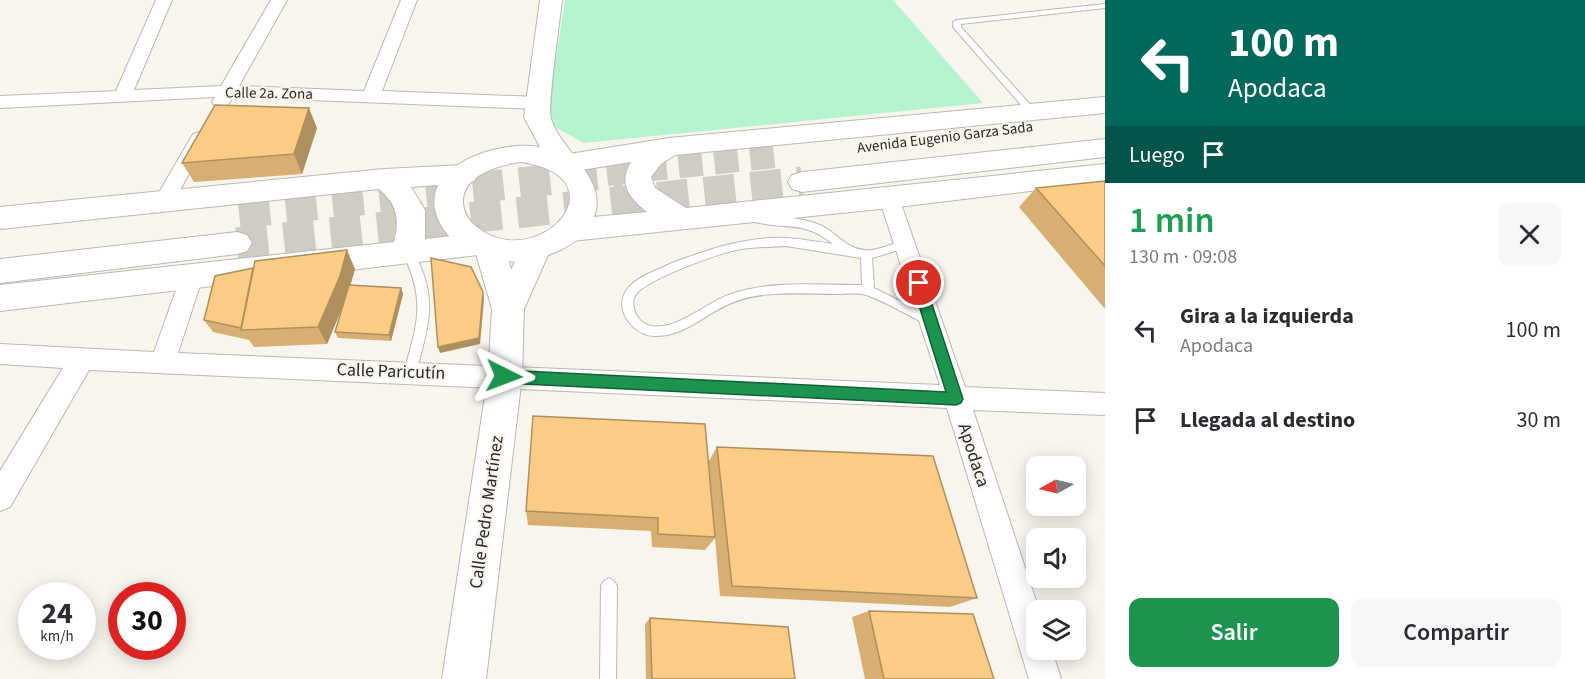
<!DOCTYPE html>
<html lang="es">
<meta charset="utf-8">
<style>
body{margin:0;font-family:"Source Sans 3",sans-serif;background:#f7f7f7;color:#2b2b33;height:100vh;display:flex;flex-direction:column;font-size:22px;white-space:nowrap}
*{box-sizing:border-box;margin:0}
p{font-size:20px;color:#7c7c81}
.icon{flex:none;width:33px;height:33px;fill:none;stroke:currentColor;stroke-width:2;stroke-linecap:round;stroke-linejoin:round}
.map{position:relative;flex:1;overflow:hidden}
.side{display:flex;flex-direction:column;background:#fff;width:480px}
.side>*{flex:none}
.guide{background:#00695c;color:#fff;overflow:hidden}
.needle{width:39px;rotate:262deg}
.tools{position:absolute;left:1026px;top:456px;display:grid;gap:12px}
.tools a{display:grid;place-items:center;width:60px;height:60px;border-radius:12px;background:#fff;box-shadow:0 3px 15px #0003;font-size:30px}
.speed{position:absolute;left:18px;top:582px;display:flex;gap:12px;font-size:30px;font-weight:700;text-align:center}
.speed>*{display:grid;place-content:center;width:78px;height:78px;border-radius:50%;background:#fff;box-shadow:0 3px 15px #0003;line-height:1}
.speed small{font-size:15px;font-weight:400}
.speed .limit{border:9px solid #d22;background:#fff;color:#111}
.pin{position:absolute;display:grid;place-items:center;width:51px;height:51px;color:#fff;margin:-26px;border:3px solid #fff;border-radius:50%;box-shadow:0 2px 6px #0007}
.me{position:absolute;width:66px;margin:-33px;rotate:93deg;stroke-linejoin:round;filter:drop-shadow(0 0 4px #0008)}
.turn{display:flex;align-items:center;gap:21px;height:126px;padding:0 24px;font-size:27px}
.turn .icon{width:78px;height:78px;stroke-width:2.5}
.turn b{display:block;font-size:42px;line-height:51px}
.then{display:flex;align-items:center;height:57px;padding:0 24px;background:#0003;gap:12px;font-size:22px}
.round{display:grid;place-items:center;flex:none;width:63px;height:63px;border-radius:12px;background:#f7f7f7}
.summary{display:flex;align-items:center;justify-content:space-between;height:102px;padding:0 24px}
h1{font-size:36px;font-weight:600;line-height:45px;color:#1e9e55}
.button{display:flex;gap:12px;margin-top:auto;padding:12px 24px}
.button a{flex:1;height:69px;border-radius:12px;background:#1c9450;color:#fff;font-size:24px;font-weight:600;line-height:69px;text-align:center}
.button a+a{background:#f7f7f7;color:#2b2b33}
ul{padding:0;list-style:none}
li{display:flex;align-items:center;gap:18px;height:90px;padding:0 24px}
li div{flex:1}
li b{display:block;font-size:22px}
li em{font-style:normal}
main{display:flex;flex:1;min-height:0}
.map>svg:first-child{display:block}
</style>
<main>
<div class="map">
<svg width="1105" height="679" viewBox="0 0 1105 679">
<rect width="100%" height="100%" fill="#f8f4ee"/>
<!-- green -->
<polygon fill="#b5f4ce" points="565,0 893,0 983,103 584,143 546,122"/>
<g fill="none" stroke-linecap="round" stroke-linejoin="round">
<!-- highway-tunnel-far1 -->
<polyline stroke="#cfccc6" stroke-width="24" stroke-dasharray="24 12" stroke-linecap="butt" points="607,174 784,155"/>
<!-- highway-tunnel -->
<g stroke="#cfccc6" stroke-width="31" stroke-dasharray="31 16" stroke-linecap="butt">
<polyline points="239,213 621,172"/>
<polyline points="237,243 802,182"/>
</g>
<defs>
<g id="lane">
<polygon points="1105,4 1105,8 961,24 961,27 1034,109 1036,111 1031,114 1028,113 953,27 953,22 957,20"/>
<path d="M759,215C779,216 800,217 820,225C836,232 845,248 864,250C876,252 893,243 905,240L909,241L910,244L909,247L872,258L874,288L934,318L936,321L934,324H926C907,315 888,303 869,296C860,292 847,294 837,294C800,294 758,289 725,306C702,317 682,337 654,336C632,335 611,307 629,287C640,275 658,270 672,263C709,249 748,236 787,238C802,239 818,242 833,244C804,220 787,230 755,222L754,219L755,216ZM786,246L861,258L862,285C818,285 773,280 731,294C707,302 676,331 651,326C639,324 631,310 634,298C639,281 718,254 736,250C752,247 770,247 786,246Z"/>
<path d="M407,247C413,250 415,255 418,261C438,302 427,331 416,372L414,376L410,377L406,376L404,372C418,321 426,301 402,251Z"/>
<polygon points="609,578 614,581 617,586 616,679 600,679 601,586 604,581"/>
</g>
<g id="street">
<polygon points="156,0 172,0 134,90 221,86 271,0 287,0 239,86 364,91 401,0 417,0 382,91 538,97 544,99 547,103 544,107 538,109 233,97 227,106 215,106 212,102 215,97 0,108 0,96 116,91"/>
<polygon points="200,132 207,134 209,138 171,206 164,208 157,206 154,201 157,196 193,134"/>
<polygon points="889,191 896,193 899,198 965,387 1105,393 1105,415 973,410 1039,610 1036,610 1036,650 1052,650 1061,679 1029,679 947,408 89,370 10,507 0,511 0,471 63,368 0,364 0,344 154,352 181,276 184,270 192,267 200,270 203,276 178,353 940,385 879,198 882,193"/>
</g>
<path id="secondary" d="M540,0H562C560,19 547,108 551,119C563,155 614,182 591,223C581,240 566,249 548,255L524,309L522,376L486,679H442L488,376L492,309L476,254C461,247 449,239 441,225C409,168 499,139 540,147L524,117ZM521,162C622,177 545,268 484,232C472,224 465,218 463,204C461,175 499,165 521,162ZM509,261L515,262L511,270Z"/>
<g id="highway">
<path d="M1105,97V113L675,155L661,164L651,177L655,188L686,208L1105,164V182L889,208L571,241L561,238L556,230L561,222L571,219L647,212C629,198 618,184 631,162L563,173L553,171L550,164L553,157L563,155L669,138Z"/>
<polygon points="1105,139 1105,157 802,192 792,189 788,182 792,175 802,172"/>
<path d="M464,165L474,167L478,174L474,181L464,183L411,187L425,210V239L478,233L489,236L493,244L489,252L478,255L0,311V285L394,242C400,219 397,204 379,189L0,229V207L384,169Z"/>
<polygon points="237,232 247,235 252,243 247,251 237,254 0,283 0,259"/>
</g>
</defs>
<!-- lane casing -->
<use href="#lane" stroke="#bbb7b2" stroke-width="2"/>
<!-- street casing -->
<use href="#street" stroke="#bbb7b2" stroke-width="2"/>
<!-- secondary casing -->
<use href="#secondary" stroke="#bbb7b2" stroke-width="2"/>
<!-- highway casing -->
<use href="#highway" stroke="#bbb7b2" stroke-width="2"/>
<!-- lane -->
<use href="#lane" fill="#fff" fill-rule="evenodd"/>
<!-- street -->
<use href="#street" fill="#fff" fill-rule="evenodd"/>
<!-- secondary -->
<use href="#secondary" fill="#fff" fill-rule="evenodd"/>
<!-- highway -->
<use href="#highway" fill="#fff" fill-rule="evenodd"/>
</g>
<!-- wall -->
<g fill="#d7af72">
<polygon points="317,128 302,174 194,182 182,163"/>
<polygon points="1105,181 1105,309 1019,207 1036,188"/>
<polygon points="355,269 350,285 401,288 403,294 391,341 338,338 335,332 342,308 327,344 254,347 249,340 213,332 204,320"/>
<polygon points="717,447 977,598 950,607 720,596 715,538 705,550 652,547 651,531 528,525 526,511 709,461"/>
<polygon points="869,611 994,679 865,679 852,617"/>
<polygon points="650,618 795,679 646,679 645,624"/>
</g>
<!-- shaded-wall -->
<g fill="#af8f5d">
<polygon points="309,108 317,128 302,174 294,154"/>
<polygon points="347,250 355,269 348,294 327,344 318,327"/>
<polygon points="401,288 403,294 391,341 389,335"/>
<polygon points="483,292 484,299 480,344 440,353 438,347"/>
</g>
<!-- building -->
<g fill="#facc85" stroke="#af8f5d" stroke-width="1.5">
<polygon points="215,105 309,108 294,154 182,163"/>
<polygon points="1105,181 1105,266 1036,188"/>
<polygon points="347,250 340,276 318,327 241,330 255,261"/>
<polygon points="431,258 471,267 483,292 479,338 438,347"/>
<polygon points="253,268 241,328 204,320 215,276"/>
<polygon points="349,285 401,288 389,335 335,332"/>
<polygon points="533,416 705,424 715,537 658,534 658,518 526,511"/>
<polygon points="717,447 933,456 977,598 732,586"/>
<polygon points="869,611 973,614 994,679 884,679"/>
<polygon points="650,618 788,627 795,679 652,679"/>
</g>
<!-- route -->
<polygon fill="#1c9450" stroke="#126034" stroke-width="1.5" points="919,278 925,283 963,399 961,403 956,405 504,383 499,381 497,376 499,372 504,370 946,392 912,283"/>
<g text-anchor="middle" stroke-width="4.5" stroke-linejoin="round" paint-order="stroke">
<!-- far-street labels -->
<g font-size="15" fill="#2c2a28" stroke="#f8f4ee">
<text transform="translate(269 93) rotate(1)" y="5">Calle 2a. Zona</text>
<text transform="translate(945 137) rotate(-7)" y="5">Avenida Eugenio Garza Sada</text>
</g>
<!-- street labels -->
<g font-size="18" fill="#2c2a28" stroke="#f8f4ee">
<text transform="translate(391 371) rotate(2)" y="6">Calle Paricutín</text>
<text transform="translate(974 455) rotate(72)" y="6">Apodaca</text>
<text transform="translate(486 512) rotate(-82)" y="6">Calle Pedro Martínez</text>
</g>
</g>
</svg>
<div class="tools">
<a><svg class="needle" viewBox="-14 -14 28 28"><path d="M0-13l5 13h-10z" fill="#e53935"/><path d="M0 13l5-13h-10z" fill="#7c7c81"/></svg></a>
<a><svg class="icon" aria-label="sound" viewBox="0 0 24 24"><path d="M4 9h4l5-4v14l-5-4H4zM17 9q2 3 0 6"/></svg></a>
<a><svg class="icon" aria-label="layers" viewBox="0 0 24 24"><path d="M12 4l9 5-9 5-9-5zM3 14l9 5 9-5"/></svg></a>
</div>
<div class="speed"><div>24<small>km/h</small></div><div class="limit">30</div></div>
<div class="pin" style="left:919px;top:283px;background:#d93025"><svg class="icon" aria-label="arrive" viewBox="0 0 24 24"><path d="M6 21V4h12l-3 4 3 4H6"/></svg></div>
<svg class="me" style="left:504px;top:376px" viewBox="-20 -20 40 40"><path d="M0-17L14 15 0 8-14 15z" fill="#1c9450" stroke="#fff" stroke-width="4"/></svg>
</div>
<section class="side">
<div class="guide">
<div class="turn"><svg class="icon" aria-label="left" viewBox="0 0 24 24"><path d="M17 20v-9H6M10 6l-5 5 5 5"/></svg><div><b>100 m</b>Apodaca</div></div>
<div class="then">Luego<svg class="icon" aria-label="arrive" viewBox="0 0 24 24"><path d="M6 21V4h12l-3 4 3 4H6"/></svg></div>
</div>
<div class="summary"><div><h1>1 min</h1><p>130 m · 09:08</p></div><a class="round"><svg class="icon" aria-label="close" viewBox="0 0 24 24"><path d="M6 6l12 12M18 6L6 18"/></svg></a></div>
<ul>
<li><svg class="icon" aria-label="left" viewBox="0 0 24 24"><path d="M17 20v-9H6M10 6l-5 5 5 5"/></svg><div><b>Gira a la izquierda</b><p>Apodaca</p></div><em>100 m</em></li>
<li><svg class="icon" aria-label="arrive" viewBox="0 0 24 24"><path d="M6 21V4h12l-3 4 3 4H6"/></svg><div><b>Llegada al destino</b></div><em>30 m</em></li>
</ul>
<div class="button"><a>Salir</a><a>Compartir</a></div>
</section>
</main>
